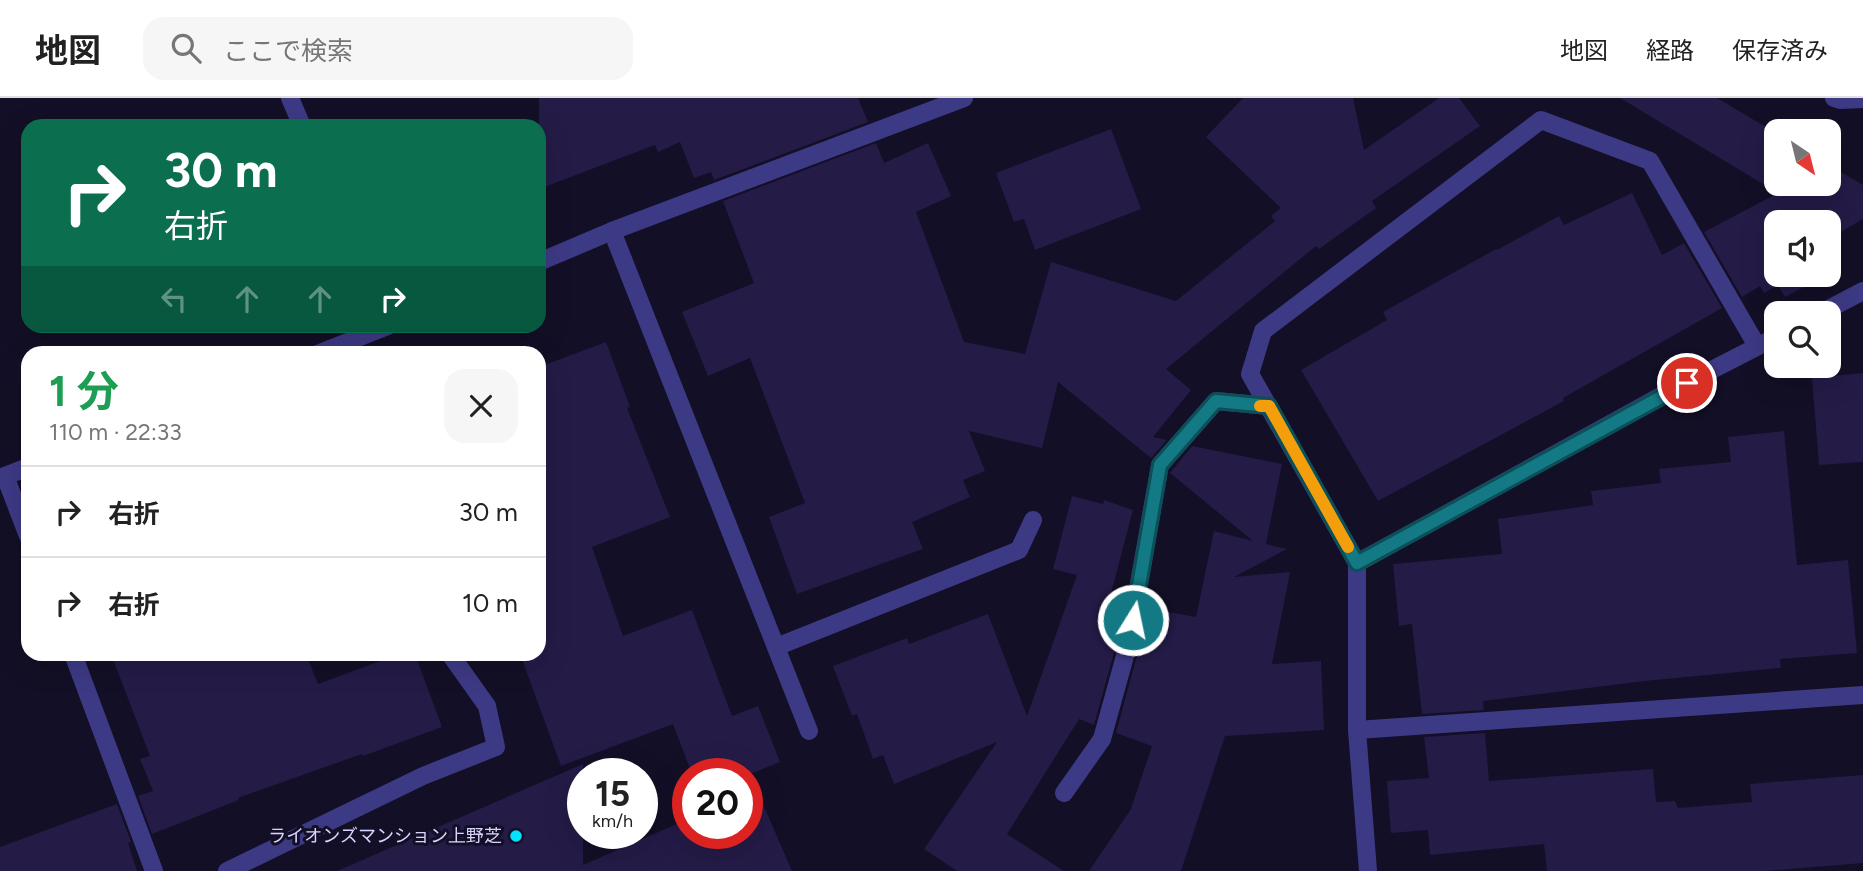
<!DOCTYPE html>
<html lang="ja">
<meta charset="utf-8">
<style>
body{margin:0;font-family:Figtree,"Noto Sans JP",sans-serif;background:#f6f6f6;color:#222;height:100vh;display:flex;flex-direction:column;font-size:26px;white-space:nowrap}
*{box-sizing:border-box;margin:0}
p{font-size:23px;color:#767676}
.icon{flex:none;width:38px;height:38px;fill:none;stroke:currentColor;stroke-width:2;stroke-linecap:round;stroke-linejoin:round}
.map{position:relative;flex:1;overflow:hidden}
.details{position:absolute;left:21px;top:248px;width:525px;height:315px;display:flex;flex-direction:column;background:#fff;border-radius:21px;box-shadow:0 7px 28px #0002}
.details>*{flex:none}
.top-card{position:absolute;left:21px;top:21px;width:525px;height:214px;border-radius:21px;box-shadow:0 7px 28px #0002;background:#0b6e4f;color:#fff;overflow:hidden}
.needle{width:46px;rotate:145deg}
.tools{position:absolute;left:1764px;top:21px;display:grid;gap:14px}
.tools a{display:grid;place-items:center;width:77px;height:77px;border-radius:14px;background:#fff;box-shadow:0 7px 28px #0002;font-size:35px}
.speed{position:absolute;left:567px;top:660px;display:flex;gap:14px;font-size:35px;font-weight:700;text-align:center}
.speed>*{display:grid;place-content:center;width:91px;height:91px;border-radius:50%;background:#fff;box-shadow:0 7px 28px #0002;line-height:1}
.speed small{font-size:18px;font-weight:400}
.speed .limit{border:10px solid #d22;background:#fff;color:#111}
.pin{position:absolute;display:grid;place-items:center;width:60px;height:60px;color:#fff;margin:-30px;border:4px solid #fff;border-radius:50%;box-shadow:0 2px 7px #0007}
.me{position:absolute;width:77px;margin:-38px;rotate:10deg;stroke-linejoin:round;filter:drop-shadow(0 0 5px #0008)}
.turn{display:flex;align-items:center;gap:24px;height:147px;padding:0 28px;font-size:32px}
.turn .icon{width:91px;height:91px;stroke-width:2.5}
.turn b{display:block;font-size:49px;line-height:60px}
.lanes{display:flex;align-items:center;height:66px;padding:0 28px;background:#0003;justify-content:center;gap:35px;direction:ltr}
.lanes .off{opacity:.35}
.round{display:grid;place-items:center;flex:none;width:74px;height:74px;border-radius:21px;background:#f6f6f6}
.overview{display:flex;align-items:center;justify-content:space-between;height:119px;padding:0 28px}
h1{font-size:42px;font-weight:700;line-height:52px;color:#1e9e55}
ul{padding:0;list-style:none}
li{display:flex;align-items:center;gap:21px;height:91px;padding:0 28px;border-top:2px solid #e0e0e0}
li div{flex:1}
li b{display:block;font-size:26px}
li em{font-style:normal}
header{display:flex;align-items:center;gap:42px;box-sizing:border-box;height:98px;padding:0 35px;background:#fff;border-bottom:2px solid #e0e0e0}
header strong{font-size:33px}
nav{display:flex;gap:38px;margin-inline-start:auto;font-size:24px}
.search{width:490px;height:63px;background:#f6f6f6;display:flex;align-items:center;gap:18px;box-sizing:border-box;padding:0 24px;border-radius:21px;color:#767676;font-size:26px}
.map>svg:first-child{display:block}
</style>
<header>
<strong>地図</strong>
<div class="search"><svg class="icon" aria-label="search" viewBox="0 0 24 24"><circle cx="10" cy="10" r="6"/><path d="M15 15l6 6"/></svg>ここで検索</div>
<nav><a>地図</a><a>経路</a><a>保存済み</a></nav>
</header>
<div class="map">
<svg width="1863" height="773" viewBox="0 0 1863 773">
<rect width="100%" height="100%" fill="#130f26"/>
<!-- building -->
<g fill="#241b47">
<polygon points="539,0 858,0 868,24 714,82 711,74 694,80 680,44 658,54 655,47 539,91"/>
<polygon points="1243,0 1353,0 1364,52 1439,0 1459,0 1480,28 1372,103 1376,110 1319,151 1316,148 1166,271 1191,292 1153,339 1167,342 1151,360 1058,284 1042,350 969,333 985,373 963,382 970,399 912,424 923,451 797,496 769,419 805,405 750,260 708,278 682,214 754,185 723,103 876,45 884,65 928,45 951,98 916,114 964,244 1025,256 1051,164 1176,203 1275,123 1271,118 1281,110 1206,39"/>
<polygon points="1620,0 1717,0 1776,35 1776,86 1829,86 1829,67 1863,87 1863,121 1829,141 1829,124 1776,124 1776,177 1821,177 1823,179 1785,199 1778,187 1764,195 1760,188 1742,199 1704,134 1778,95"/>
<polygon points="1111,31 1141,111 1035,152 1024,121 1014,124 996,75"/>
<polygon points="1632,95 1662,157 1684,145 1722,210 1563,300 1564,303 1378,403 1301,272 1387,222 1383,214 1496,151 1497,152 1559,118 1564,127"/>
<polygon points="606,244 630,309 627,310 670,419 592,449 623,538 692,512 732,618 758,608 780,664 750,676 792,773 337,773 583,666 583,767 688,721 688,735 747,735 747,676 692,676 673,626 561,668 520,556 539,556 539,269"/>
<polygon points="1863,275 1863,364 1819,367 1812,280"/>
<polygon points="1784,333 1797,467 1848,462 1857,555 1780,561 1781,570 1645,583 1483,603 1484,612 1422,616 1412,526 1399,528 1393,466 1502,456 1498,421 1593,407 1591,393 1661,385 1659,371 1731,364 1728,339"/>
<polygon points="1192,348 1282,366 1266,446 1287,451 1234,479 1290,474 1272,566 1321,563 1324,632 1225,638 1181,773 1089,773 1131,711 1152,648 1116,635 1139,550 1146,510 1196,519 1214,433 1253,443 1170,375"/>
<polygon points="1072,398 1103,406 1104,402 1133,412 1109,503 1124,506 1117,544 1094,627 1079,621 1007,736 1064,773 957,773 924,751 997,644 894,686 883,657 873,661 857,616 852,618 833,568 907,540 909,546 988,516 1027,618 1077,477 1053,471"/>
<polygon points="111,556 306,556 318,586 399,556 415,556 442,629 363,658 362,656 238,700 239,702 152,736 138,698 153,693 140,661 150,658"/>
<polygon points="1485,635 1489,683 1653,671 1656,704 1675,703 1678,710 1752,704 1750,686 1863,677 1863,765 1765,773 1547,773 1544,746 1430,757 1428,732 1391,735 1387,683 1429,680 1424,639"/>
<polygon points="117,706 131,744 128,745 137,773 0,773 0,749"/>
</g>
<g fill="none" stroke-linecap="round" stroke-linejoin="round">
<!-- service -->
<g stroke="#3d3a85" stroke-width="18">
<polyline points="1357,465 1250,276 1263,233 1541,22 1650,63 1757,248"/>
<polyline points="1064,695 1102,641 1128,547 1160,367 1216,303 1269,308"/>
</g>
<!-- minor -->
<g stroke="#3d3a85" stroke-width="18">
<polyline points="290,0 302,28"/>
<polyline points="1834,0 1840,2 1863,1"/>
<polyline points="612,133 809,633"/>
<polyline points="539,164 612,133 964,0"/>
<polyline points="1821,215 1863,193"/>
<polyline points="317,256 388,228"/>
<polyline points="5,378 28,438"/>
<polyline points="0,380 28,369"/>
<polyline points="776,549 1019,452 1033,422"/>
<polyline points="73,556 154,773"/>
<polyline points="1357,632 1863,597"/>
<polyline points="227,773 423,678 496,649 487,608 450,556"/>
<polyline points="1368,773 1357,632 1357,465 1663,297 1776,239"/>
</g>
</g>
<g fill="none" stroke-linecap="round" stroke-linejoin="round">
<defs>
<polyline id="route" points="1133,522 1160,367 1216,303 1269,308 1357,465 1687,285"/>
</defs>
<!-- route casing -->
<use href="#route" stroke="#0c4f56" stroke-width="18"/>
<!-- route -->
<use href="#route" stroke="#137a85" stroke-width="12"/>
<!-- slow -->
<polyline stroke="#f59e0b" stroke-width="12" points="1260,308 1269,308 1348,449"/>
</g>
<!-- markers -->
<circle fill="#00e5ff" stroke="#130f26" stroke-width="2.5" cx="516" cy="738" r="7"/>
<g text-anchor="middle" stroke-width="6" stroke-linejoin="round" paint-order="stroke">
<!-- poi labels -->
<g font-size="18" fill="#d9d4ff" stroke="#130f26" text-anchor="end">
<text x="502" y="744">ライオンズマンション上野芝</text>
</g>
</g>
</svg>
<div class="tools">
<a><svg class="needle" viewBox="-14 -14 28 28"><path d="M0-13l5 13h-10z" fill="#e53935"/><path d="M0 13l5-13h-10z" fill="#767676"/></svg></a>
<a><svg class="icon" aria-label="sound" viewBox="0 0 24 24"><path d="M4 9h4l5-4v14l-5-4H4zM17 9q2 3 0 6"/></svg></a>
<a><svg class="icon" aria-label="search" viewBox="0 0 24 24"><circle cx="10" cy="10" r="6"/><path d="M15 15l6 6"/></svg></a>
</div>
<div class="speed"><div>15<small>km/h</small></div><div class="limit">20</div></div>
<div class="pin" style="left:1687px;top:285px;background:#d93025"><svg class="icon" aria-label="arrive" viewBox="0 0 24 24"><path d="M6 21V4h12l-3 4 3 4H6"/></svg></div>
<svg class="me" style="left:1133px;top:522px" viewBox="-20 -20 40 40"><circle r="17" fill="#137a85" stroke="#fff" stroke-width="3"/><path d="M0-11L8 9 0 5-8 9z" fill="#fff"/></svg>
<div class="top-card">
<div class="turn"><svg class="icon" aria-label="right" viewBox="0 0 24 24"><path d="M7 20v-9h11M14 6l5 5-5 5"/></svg><div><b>30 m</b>右折</div></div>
<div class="lanes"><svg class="icon off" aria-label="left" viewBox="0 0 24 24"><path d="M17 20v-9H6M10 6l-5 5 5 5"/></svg><svg class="icon off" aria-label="ahead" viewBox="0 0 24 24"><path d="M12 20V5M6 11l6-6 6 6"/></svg><svg class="icon off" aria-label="ahead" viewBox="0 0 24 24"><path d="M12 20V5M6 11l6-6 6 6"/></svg><svg class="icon" aria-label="right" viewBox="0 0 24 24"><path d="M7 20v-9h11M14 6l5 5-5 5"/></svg></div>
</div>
<section class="details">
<div class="overview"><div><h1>1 分</h1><p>110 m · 22:33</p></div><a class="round"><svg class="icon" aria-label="close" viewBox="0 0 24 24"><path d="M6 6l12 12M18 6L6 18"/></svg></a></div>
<ul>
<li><svg class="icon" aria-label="right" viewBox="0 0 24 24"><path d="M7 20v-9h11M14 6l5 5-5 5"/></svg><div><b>右折</b></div><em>30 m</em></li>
<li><svg class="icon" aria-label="right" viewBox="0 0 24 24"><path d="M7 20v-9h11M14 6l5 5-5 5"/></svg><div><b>右折</b></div><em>10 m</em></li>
</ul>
</section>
</div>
